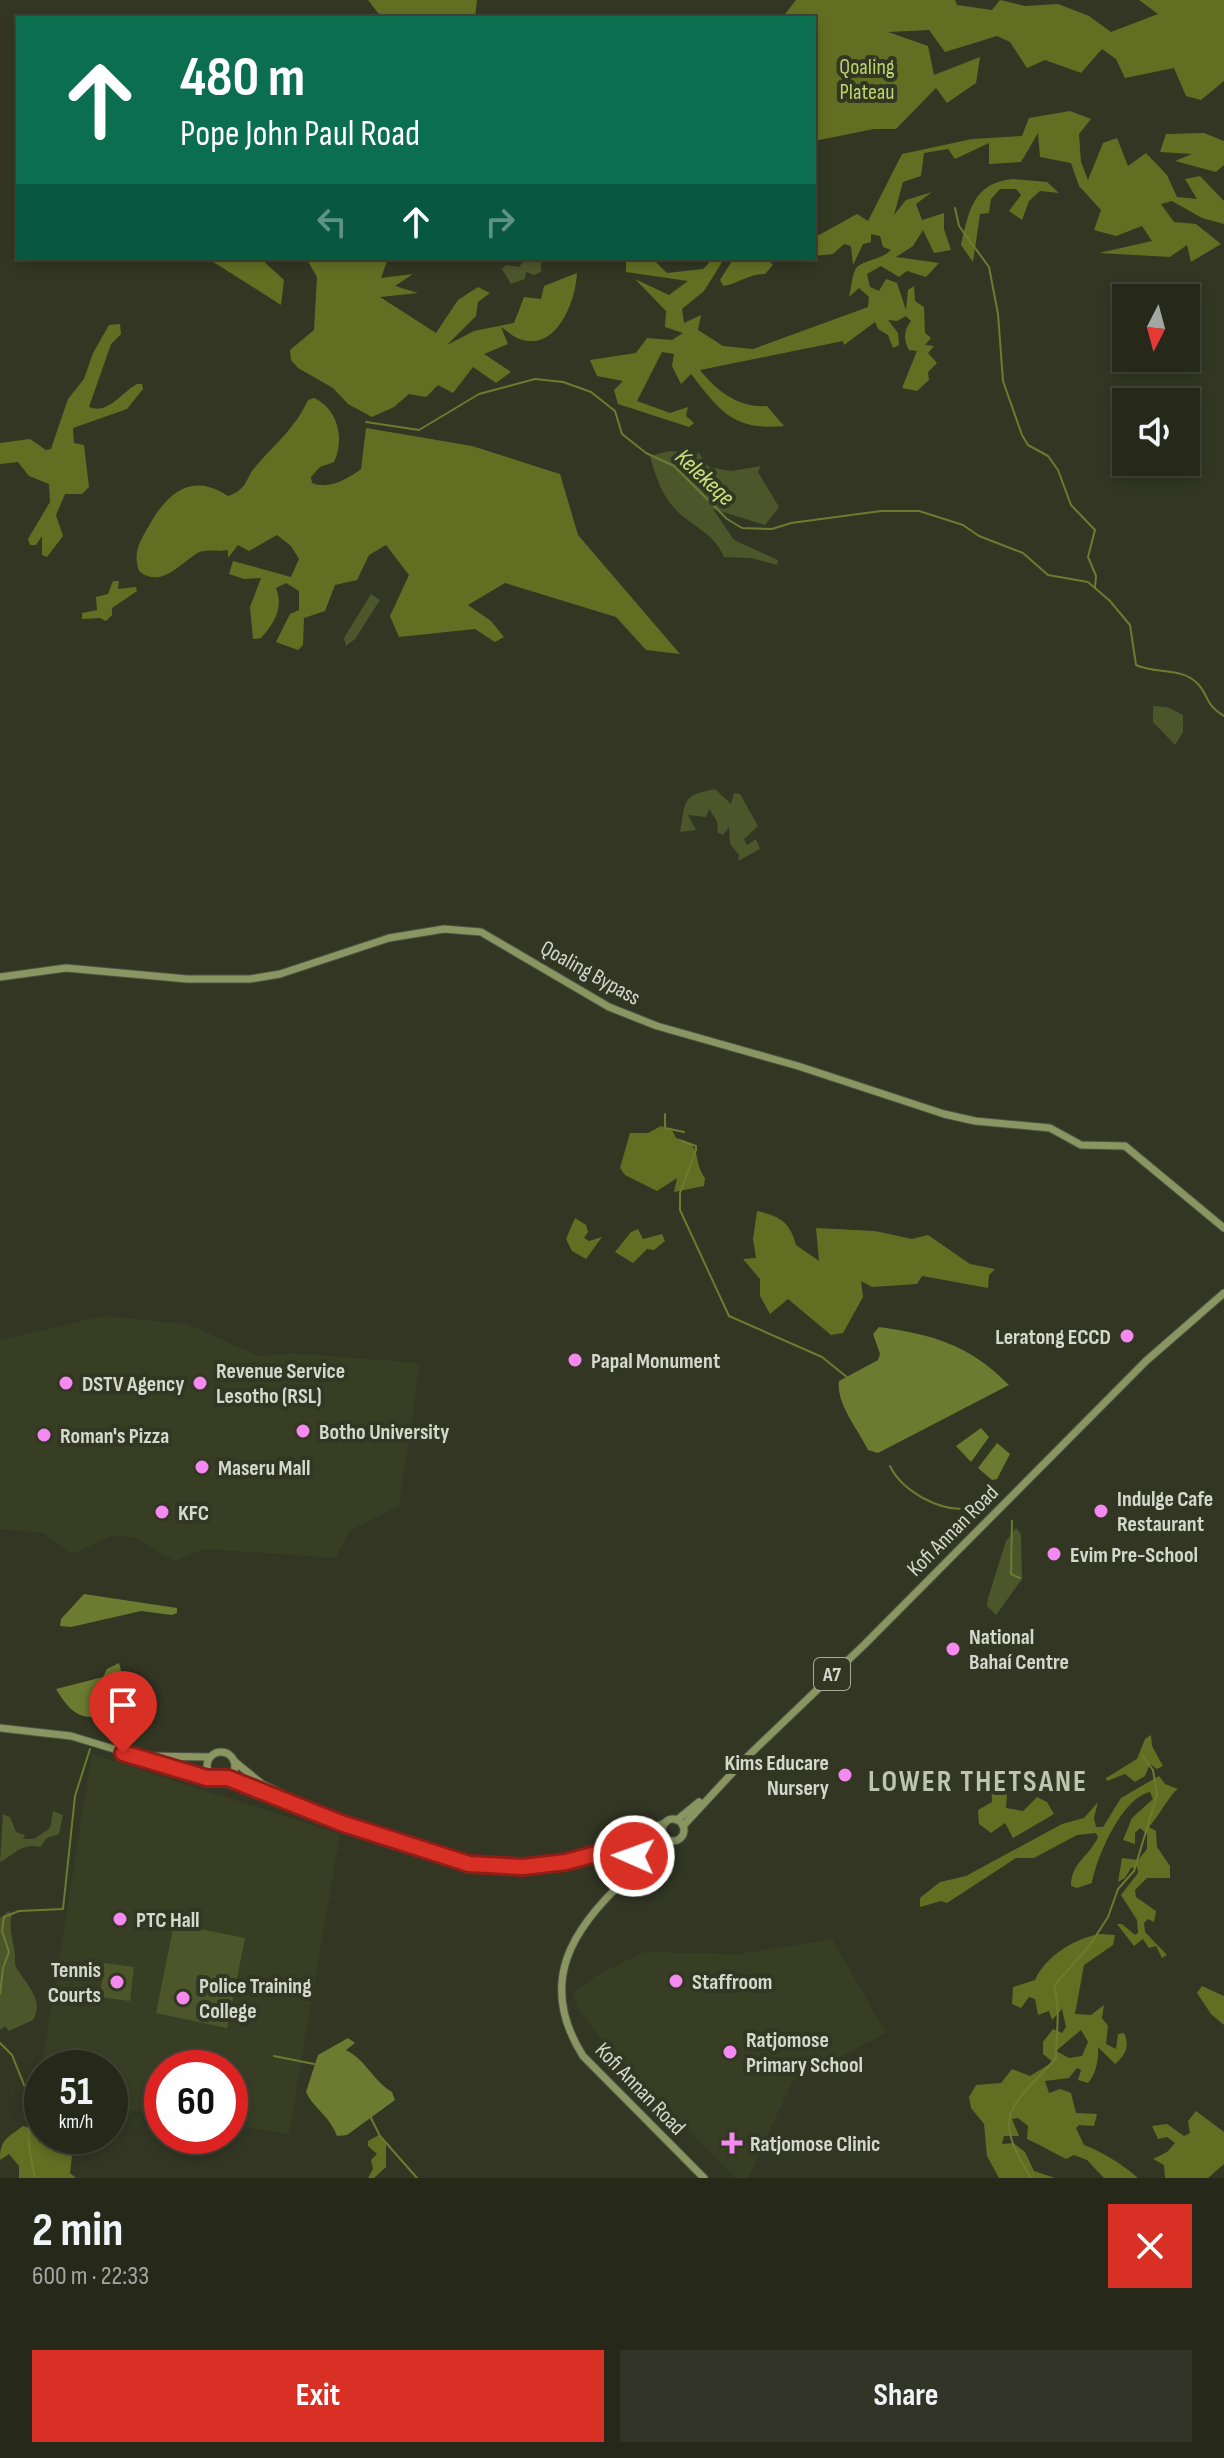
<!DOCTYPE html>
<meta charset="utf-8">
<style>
body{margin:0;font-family:"Sofia Sans Condensed",sans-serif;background:#323427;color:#f1f3f6;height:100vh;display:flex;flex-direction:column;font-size:30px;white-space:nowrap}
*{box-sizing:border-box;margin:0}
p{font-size:26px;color:#a4a6a2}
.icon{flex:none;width:44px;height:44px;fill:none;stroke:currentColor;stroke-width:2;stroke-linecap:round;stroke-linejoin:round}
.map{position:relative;height:2178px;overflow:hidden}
.sheet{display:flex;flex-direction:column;background:#26281a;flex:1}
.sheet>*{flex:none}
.hud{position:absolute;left:16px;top:16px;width:800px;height:244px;border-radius:0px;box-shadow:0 4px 12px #0003,0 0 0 2px #424439;background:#0b6e4f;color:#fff;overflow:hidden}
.needle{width:52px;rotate:186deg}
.fabs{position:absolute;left:1112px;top:284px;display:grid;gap:16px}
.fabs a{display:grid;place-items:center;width:88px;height:88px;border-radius:0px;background:#26281a;box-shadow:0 4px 12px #0003,0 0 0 2px #424439;font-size:40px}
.speed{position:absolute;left:24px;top:2050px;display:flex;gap:16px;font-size:40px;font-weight:700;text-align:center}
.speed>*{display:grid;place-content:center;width:104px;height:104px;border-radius:50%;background:#26281a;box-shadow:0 4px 12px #0003,0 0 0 2px #424439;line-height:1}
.speed small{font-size:20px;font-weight:400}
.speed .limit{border:12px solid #d22;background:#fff;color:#111}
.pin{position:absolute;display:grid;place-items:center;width:68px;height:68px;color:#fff;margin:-82px -34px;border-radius:50% 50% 50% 0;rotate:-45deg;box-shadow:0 0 8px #0007}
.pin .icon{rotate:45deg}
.me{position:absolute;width:88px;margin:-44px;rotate:272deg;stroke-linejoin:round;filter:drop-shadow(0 0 6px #0008)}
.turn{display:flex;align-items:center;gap:28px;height:168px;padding:0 32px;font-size:36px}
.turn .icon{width:104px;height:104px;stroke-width:2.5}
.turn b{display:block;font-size:56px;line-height:68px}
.lanes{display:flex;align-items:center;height:76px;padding:0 32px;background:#0003;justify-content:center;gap:40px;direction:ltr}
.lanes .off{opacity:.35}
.round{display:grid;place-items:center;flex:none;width:84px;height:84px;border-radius:0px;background:#323427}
.headline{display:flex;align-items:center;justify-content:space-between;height:136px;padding:0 32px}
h1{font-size:48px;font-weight:700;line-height:60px}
.action{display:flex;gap:16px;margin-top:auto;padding:16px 32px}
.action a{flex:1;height:92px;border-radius:0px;background:#d93025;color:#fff;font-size:32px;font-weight:700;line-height:92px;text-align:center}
.action a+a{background:#323427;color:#f1f3f6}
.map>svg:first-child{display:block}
</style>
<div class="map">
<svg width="1224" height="2178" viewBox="0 0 1224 2178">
<rect width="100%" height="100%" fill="#323623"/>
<!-- built -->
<g fill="#383e24">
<polygon points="103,1316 187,1324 259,1356 291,1353 420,1363 399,1506 349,1531 336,1558 205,1549 174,1561 136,1538 113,1535 72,1554 43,1533 0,1529 0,1340"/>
<polygon points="92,1754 340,1834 289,2134 230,2125 230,2068 162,2068 162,2115 110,2107 110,2068 42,2068 42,2096 37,2096"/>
<polygon points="832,1939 886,2033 792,2082 748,2178 736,2178 641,2082 623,2071 578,2008 573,1993 597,1975 645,1952 739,1954"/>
</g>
<!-- green -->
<g fill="#4d562b">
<polygon points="526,258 541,261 541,272 534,275 526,272 525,279 511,284 502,269 506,265 519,267"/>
<path d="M670,451L699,453L709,467L731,471L761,466L758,472L779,507L765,525L713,509L734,540L778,560L777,565L751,558L724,557C715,535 696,528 679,513C662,497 656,478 650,456Z"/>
<polygon points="371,594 380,600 355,639 346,646 344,638"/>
<polygon points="1153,706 1167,707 1183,715 1183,732 1175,745 1153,722"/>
<path d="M715,789L731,804L734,793L740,794L758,826L744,839L747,845L756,839L760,849L738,861L739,855L730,844L729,827L723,835L718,833L717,821L709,809L706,817L688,815L696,830L680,832C686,803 680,795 715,789Z"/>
<polygon points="1016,1528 1021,1534 1022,1579 996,1615 987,1606 988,1598 1006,1541"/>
<path d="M53,1811L63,1815L59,1834L47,1838L40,1847C22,1842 14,1855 0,1862L3,1814L10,1817L16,1832L25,1835L23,1839H34L50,1828Z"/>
<path d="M9,1911L12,1915C7,1932 17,1947 15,1965C23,1981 46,2000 33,2020L9,2031L5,2026L0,2030V1918Z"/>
<polygon points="174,1924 245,1938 227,2028 156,2013"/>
<polygon points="104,1963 134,1967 130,2001 100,1997"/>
</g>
<!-- forest -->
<g fill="#626f23" fill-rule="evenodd">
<polygon points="368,0 477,0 475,18 389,18 378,13"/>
<polygon points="796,0 955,0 957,5 992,10 1000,0 1025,6 1058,4 1089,16 1111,32 1158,14 1139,0 1224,0 1224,81 1201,100 1186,96 1174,68 1125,78 1116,59 1102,49 1081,73 1045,60 1027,68 1010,42 997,36 945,52 929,30 888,32 928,46 934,75 980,57 976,83 947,103 936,88 896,129 874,129 814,141 814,18 782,18"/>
<path d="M1070,111L1091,119L1079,134L1081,162L1088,180L1103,143L1117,138L1128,166L1146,153L1167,175L1177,197L1197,199L1185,179L1200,176L1224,201V224L1202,218L1172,201L1161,204L1174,222L1196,224L1221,244L1191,262L1187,245L1170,257L1099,253L1152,241L1142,226L1116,236L1094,230L1101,210L1079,186L1071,163L1040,157L1038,133L1021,162L989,164V143L955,159L948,149L924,153L921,176L903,182L894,215L906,200L932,192L916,204L922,220L944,213V229L951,250L934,253L923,230L913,246L896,257L939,263L926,277L907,271L899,277L881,266L867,274L870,287L879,291L886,279L897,283L906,310L908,290L914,286L915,301L924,307L925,333L931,338L925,345L934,346L928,353L937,363L928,372L929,380L917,391L902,388L917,351L909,350C903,339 904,330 911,321L906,316L897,321L888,320L898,333L899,345L893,348L888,335L878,329L875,322L844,345L843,341L700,370C717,391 738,408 767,406L784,426C733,431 720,411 691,374L681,384L672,366L674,354L662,352L637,401L670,413L688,407L686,416L694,423L689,427L618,404L614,390L623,381L597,376L590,360L636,353L647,338L672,340L683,333L665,327L666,311L635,279L669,295L688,281L626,272V258H652L667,273L703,269L709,263L701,258H766L773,265L765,274C748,274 740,283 723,286L720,280L732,261L724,259L704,291L682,309L684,323L701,315L698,330L723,346L753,349L868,307L869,297L859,288L849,297C851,289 852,276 855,270C860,260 880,261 891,250L883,247L880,236L871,234V242L863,244L853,265L851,246L844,244L833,254L814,256V234L819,235L857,214L868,221L902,154L972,139L1022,136L1029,118Z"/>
<polygon points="1204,133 1224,141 1224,165 1216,172 1175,161 1192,154 1160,152 1166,134"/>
<path d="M1013,179L1047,182L1059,193L1040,191L1029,201L1022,220L1009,211L1021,195L1016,189H1000L991,199L989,213L980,214L973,262L961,245C969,210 973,183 1013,179Z"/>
<polygon points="207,258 260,258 284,280 281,305"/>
<path d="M306,258H388L381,278L413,274L395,286L418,293L380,297L436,333L458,300L478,287L490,293L478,302L476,316L447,345L474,331L514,323L524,297L541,299L544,286L577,273C576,301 556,355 517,338C512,336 506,330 501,327L508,344L484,354L511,372L496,383L473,367L453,393L438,385L426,397L409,394L394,407L372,417L348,404L333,388L298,368L291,360L290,350L314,330L317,277Z"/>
<path d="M120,324L121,334L111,344L89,407C108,415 122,392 137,384H142L143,389L127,409L73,428L74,443L84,445L89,487L82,494H65L56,515L63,536L47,557L42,555V536L36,545H30L28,539L50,502L49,484L29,476L18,462L0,464V443L30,439L46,450L51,449L68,399L84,379L93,353L109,325Z"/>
<path d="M314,398C338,409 345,439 334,462L320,467L311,477L312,483C328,490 348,479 361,469L366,428L472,446L560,474L578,535L680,654L646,650L616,617L505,583L468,605L491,621L504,637L495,642L475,629L399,637L390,616L409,575L386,545L369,555L357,580L335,585L325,611L304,618L303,645L298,650L276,642L290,614L299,610V591L286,583L276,588C284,607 274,624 261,638L253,639L250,607L261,578L244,579L229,574L233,561L291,577L299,559L291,546L277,535L249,551L238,545L228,558V550C218,552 204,548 196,554C180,564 160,589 139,571C133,554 139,543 147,529C165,496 189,470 228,496C249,489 245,477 257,465C276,443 295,428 308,400Z"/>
<polygon points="113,581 119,581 118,589 136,587 137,591 112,608 112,615 106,621 100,618 82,619 82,613 97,610 96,597 108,594"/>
<path d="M661,1126L672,1130L676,1138C705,1145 691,1159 705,1178L704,1186L674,1192L677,1178L657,1191L625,1175L620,1168L630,1133H648Z"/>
<path d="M757,1211C780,1216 790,1222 796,1245L819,1261L816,1228L875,1231L912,1239L928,1235L970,1264L995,1269L989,1275L988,1288L922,1276L917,1284L872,1287L861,1281L863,1297L843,1333L831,1335L788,1299L770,1314L760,1296V1279L743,1259L756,1258L753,1239Z"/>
<polygon points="575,1218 586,1225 588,1232 584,1238 589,1241 602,1237 586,1259 572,1251 566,1239"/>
<polygon points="638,1229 643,1239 662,1234 665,1241 654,1250 647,1249 633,1263 615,1252 631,1232"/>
<polygon points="1151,1735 1152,1746 1163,1766 1157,1769 1150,1764 1145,1776 1135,1782 1125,1774 1107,1781 1106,1778 1137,1759 1145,1739"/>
<polygon points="997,1774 1005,1774 1008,1781 1006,1808 1023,1811 1037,1797 1047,1802 1054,1814 1013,1838 1005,1823 991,1833 979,1824 978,1810 992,1802 991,1782"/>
<path d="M1159,1776L1165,1784L1178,1789C1171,1793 1158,1817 1149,1827L1156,1831L1157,1847L1170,1866V1878H1147L1135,1890L1136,1897L1156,1911L1154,1922L1148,1919L1144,1923L1145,1932L1167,1955L1162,1958L1156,1946L1149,1948L1143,1939L1134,1946L1117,1924H1122L1135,1935L1138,1933L1137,1920L1121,1895L1138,1873L1137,1867L1131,1868L1125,1878L1118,1882L1122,1858L1138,1860L1147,1849V1834L1140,1828L1135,1833V1844L1123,1840L1132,1818L1153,1799L1150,1792C1122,1798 1097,1856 1092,1883L1077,1888L1071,1886C1071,1862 1090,1856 1098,1837L1096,1833L1077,1835L1034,1858H1016L947,1903L941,1901L920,1907V1898L940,1882L966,1876L1062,1824L1084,1818L1098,1802L1094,1818L1096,1827H1103L1121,1798Z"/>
<path d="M1100,1934L1115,1935L1113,1945L1084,1965L1075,2014L1091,2015L1104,2005L1102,2018L1108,2026L1106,2044L1116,2049L1118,2034L1124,2033C1130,2045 1126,2055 1115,2064L1098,2047C1099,2058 1096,2075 1088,2083L1078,2080L1081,2070L1077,2068L1069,2078L1045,2081L1049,2093L1060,2089L1071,2093L1076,2113L1097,2114L1094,2126L1079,2125L1076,2128L1084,2145C1101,2151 1125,2166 1138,2178H1104L1087,2160L1074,2155L1066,2159C1052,2152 1041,2145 1027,2139L1028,2126L1018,2118L1012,2119L1019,2136H1004L1002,2144L1013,2143L1025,2152L1034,2171L1055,2178H999L987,2156L984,2124L971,2108L969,2097L976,2085L1001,2083L1012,2069L1030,2076L1053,2062L1043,2054V2042L1053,2029L1062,2033L1066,2027L1062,2009L1052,2020L1049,2011L1038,2015L1035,1999L1029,1997L1021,2008L1012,2004L1013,1987L1035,1980C1046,1956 1073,1939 1100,1934ZM1081,2030L1088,2042L1082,2056L1069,2058L1056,2051Z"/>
<polygon points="1202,1986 1224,1996 1224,2025 1211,2014 1197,1993"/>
<polygon points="1196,2111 1224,2132 1224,2164 1208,2178 1165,2178 1164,2165 1153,2159 1167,2152 1175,2143 1167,2137 1158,2139 1152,2126 1167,2124 1184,2136 1190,2133 1188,2121"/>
<path d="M23,2126L30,2128L40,2143L47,2136H59L62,2147L72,2156L70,2173L76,2178H19V2166L9,2154L0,2160C0,2138 8,2138 23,2126Z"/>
<polygon points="379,2135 386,2144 386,2167 374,2178 368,2178 373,2169 371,2160 377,2154 368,2146 368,2141"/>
</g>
<!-- water -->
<g fill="#6d7b30">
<path d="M879,1327C934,1335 968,1344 1009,1385L878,1453L868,1450C858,1429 836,1404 839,1381L878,1360L880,1354L873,1334Z"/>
<polygon points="981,1428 989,1437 971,1462 956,1446"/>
<polygon points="997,1443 1010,1454 997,1479 992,1480 978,1468"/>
<polygon points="84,1594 177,1608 177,1613 172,1615 141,1611 71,1627 60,1626 61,1619"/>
<path d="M119,1663L121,1670L115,1690L125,1703L126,1718C87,1714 79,1727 56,1689L103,1677L107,1669Z"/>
<path d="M348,2038L355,2043L346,2050C367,2061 374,2082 392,2092L395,2100L347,2135L337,2136C329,2115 315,2110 306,2092L318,2055Z"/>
</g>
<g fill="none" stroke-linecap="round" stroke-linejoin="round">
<!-- stream -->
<g stroke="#6d7b30" stroke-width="2">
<polyline points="955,208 959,226 989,267 998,314 1003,381 1022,435 1028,445 1048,456 1058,470 1071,505 1095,530 1088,557 1096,576 1095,587"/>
<path d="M366,422L419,430L479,394L535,379L563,382L591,392L615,411L622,434L646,453L674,466L727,519L742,528L772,529L791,523L881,511H919L963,525L979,536L1023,553L1048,575L1088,582L1110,601L1130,625L1136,665C1154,674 1181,667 1197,683C1210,696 1203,703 1224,716"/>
<polyline points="665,1114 665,1128 684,1132"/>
<polyline points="682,1141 696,1146 696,1150 680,1193 680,1210 729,1316 822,1357 848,1378"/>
<path d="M890,1466C902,1491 941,1513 969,1508C977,1506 985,1501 992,1497"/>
<polyline points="1012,1521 1011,1574 1020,1578"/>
<polyline points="0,1994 3,1968 9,1952 2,1931 4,1917 19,1911 63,1909 75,1796 90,1749"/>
<path d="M0,2043L12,2055L33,2107C24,2132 30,2153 35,2178"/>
<polyline points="274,2056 314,2064"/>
<polyline points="370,2116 380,2136 417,2178"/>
<path d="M1031,2178C989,2111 1013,2107 1056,2058C1056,2033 1061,2011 1054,1986L1090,1945L1108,1917L1118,1889L1134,1871L1157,1795L1153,1770L1142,1755"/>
</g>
<defs>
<g id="major">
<polyline points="0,977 66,968 187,979 250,979 280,974 389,938 444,929 481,932 609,1007 657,1026 798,1066 944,1114 975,1121 1050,1128 1081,1145 1125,1146 1224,1228"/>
<polyline points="0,1728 71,1736 216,1780"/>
<circle cx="221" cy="1766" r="14"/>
<polyline points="145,1756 210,1757"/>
<polyline points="234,1761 262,1784 302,1803"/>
<polyline points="228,1778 341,1823 469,1864 497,1867 566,1862 607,1853 662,1830"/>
<circle cx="673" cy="1830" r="11"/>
<polyline points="677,1820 699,1802"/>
<polyline points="683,1826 747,1757 865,1644 1146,1361 1224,1293"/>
<polyline points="635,1834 665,1823"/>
<path d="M671,1841C655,1851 642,1865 628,1877C571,1929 537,1983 583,2056L704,2178"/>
<polyline points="618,1848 633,1853 633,1863"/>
<polyline points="622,1877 663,1835"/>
</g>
</defs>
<!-- major casing -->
<use href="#major" stroke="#4e5242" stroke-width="9"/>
<!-- major -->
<use href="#major" stroke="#8a9562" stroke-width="7"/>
</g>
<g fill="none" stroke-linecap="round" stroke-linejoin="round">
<defs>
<polyline id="route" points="123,1753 207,1778 228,1778 341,1823 469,1864 523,1867 566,1862 618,1848 630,1850 634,1856"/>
</defs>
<!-- route casing -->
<use href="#route" stroke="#8d1f18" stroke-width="20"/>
<!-- route -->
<use href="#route" stroke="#d93025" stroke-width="14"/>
</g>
<!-- markers -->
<g fill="#f489f0" stroke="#323623" stroke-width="3">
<circle cx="1127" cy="1336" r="8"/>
<circle cx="575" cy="1360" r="8"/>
<circle cx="66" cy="1383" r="8"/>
<circle cx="200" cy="1383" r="8"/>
<circle cx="303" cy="1431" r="8"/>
<circle cx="44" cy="1435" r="8"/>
<circle cx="202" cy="1467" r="8"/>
<circle cx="1101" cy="1511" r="8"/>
<circle cx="162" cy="1512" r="8"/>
<circle cx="1054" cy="1554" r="8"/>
<circle cx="953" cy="1649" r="8"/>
<circle cx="845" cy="1775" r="8"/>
<circle cx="120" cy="1919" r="8"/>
<circle cx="676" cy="1981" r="8"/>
<circle cx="117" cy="1982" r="8"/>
<circle cx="183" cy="1998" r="8"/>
<circle cx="730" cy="2052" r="8"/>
<path d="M728 2131h8v8h8v8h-8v8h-8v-8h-8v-8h8z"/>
</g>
<g text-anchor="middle" stroke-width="8" stroke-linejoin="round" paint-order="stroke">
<!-- shield labels -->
<rect fill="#323623" stroke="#a4a799" stroke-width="2" x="814" y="1658" width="36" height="32" rx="6"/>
<g font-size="20" font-weight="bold" fill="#d5d8cc">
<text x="832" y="1681">A7</text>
</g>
<!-- park labels -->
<g font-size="22" fill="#c0d46e" stroke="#323623">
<text x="867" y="74">Qoaling<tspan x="867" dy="25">Plateau</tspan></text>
</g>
<!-- street labels -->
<g font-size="22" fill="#d5d8cc" stroke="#323623">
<text transform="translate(591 972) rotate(29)" y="8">Qoaling Bypass</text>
<text transform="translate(952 1530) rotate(-45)" y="8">Kofi Annan Road</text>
<text transform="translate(641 2088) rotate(46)" y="8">Kofi Annan Road</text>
</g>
<!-- poi labels -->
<g font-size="22" font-weight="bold" fill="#d5d8cc" stroke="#323623" text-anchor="start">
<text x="1111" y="1344" text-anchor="end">Leratong ECCD</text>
<text x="591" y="1368">Papal Monument</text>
<text x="216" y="1378">Revenue Service<tspan x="216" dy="25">Lesotho (RSL)</tspan></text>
<text x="82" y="1391">DSTV Agency</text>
<text x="319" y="1439">Botho University</text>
<text x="60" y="1443">Roman's Pizza</text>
<text x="218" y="1475">Maseru Mall</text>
<text x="1117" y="1506">Indulge Cafe<tspan x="1117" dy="25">Restaurant</tspan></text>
<text x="178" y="1520">KFC</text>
<text x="1070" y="1562">Evim Pre-School</text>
<text x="969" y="1644">National<tspan x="969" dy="25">Bahaí Centre</tspan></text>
<text x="829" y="1770" text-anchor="end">Kims Educare<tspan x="829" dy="25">Nursery</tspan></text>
<text x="136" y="1927">PTC Hall</text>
<text x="101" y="1977" text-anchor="end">Tennis<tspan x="101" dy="25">Courts</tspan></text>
<text x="692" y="1989">Staffroom</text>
<text x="199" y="1993">Police Training<tspan x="199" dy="25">College</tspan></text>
<text x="746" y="2047">Ratjomose<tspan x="746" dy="25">Primary School</tspan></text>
<text x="750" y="2151">Ratjomose Clinic</text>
</g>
<!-- water labels -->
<g font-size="24" font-style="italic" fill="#cbe079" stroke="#323623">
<text transform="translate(705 477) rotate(43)" y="8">Kelekeqe</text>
</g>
<!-- district labels -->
<g font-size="30" font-weight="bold" letter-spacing="2" fill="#bec4ad" stroke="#323623">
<text x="978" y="1791">LOWER THETSANE</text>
</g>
</g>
</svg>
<div class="fabs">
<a><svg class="needle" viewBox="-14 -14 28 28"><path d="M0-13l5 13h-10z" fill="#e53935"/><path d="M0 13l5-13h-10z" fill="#a4a6a2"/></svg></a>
<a><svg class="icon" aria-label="sound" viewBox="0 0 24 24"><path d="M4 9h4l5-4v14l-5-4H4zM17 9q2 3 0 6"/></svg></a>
</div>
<div class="speed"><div>51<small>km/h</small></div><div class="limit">60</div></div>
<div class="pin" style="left:123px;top:1753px;background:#d93025"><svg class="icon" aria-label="arrive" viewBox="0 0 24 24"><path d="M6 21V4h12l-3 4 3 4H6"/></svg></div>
<svg class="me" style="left:634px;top:1856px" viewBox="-20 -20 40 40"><circle r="17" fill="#d93025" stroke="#fff" stroke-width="3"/><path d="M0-11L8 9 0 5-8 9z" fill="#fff"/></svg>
<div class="hud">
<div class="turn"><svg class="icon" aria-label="ahead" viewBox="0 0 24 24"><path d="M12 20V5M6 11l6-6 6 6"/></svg><div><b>480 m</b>Pope John Paul Road</div></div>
<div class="lanes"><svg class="icon off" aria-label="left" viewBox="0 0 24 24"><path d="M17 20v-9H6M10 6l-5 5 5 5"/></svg><svg class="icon" aria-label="ahead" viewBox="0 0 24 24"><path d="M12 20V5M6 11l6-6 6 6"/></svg><svg class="icon off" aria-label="right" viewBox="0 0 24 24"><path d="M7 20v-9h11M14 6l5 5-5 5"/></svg></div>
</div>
</div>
<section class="sheet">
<div class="headline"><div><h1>2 min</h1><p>600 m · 22:33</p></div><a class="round" style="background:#d93025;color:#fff"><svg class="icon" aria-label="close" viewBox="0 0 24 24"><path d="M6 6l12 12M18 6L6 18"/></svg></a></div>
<div class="action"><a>Exit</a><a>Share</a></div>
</section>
